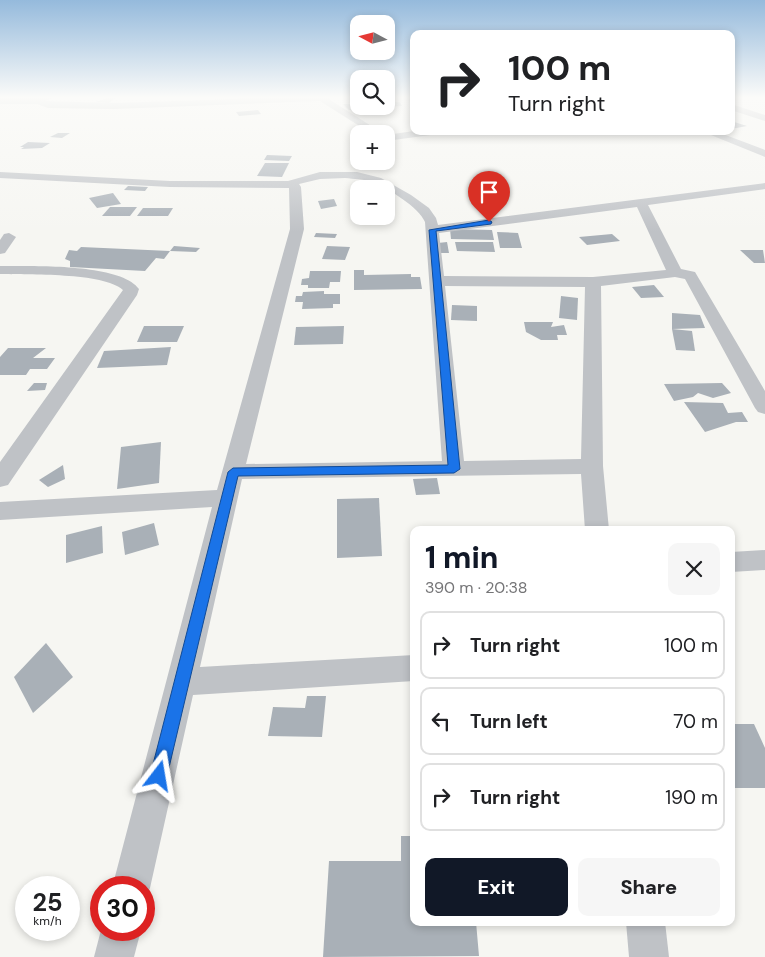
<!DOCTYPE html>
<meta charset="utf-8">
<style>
body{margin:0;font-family:"DM Sans",sans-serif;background:#f6f6f6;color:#202124;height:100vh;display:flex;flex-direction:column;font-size:19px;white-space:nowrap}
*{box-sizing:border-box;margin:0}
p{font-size:16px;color:#757577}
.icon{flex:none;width:28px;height:28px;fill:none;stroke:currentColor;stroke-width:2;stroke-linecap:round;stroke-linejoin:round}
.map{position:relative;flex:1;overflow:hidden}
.sheet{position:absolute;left:410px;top:526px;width:325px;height:400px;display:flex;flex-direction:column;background:#fff;border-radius:10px;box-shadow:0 2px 8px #0003}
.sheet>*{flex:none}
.guide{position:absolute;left:410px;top:30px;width:325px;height:105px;border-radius:10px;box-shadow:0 2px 8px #0003;background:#fff;color:#202124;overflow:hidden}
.needle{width:32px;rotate:277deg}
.tools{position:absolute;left:350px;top:15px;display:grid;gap:10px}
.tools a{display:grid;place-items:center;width:45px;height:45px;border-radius:10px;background:#fff;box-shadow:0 2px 8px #0003;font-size:25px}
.speed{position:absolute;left:15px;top:876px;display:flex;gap:10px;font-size:25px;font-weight:700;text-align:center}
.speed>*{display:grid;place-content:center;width:65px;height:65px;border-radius:50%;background:#fff;box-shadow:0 2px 8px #0003;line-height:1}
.speed small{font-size:12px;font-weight:400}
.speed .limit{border:8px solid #d22;background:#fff;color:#111}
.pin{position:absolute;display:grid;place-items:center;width:42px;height:42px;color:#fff;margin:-51px -21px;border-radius:50% 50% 50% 0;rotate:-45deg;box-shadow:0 0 5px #0007}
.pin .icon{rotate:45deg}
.me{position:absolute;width:55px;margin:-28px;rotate:14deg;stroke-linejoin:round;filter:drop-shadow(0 0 4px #0008)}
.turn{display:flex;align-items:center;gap:18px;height:105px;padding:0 15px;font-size:22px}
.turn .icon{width:65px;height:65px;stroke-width:2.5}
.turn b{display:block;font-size:35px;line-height:42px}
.round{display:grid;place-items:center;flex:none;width:52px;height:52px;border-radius:10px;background:#f6f6f6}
.headline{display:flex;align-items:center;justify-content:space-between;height:85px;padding:0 15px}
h1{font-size:30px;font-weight:800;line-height:38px;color:#111827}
.cta{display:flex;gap:10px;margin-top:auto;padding:10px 15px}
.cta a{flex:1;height:58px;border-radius:10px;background:#111827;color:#fff;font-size:20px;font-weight:800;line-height:58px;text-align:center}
.cta a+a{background:#f6f6f6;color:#202124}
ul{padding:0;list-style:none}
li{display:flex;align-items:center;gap:15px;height:68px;margin:0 10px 8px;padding:0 5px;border:2px solid #e0e0e0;border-radius:10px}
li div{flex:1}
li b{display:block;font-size:19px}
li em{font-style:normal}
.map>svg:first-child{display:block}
</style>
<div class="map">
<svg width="765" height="957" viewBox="0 0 765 957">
<rect width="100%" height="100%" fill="#f6f6f2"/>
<!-- building -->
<g fill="#a9b0b7">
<polygon points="107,98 115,98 109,103 96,102"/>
<polygon points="386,102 400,102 402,106 386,107"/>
<polygon points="343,104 359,104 359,106 369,108 349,110"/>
<polygon points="258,110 261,114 239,116 236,112"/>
<polygon points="731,121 747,126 731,129"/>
<polygon points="58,133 70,133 62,138 50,137"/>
<polygon points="28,142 50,143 42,148 21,149 24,147 20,147"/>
<polygon points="267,155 292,156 289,161 264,160"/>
<polygon points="265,163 289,163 282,177 257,176"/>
<polygon points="128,186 148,187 145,191 124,190"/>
<polygon points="113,193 121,204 97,208 89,198"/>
<polygon points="334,199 337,206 321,209 318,201"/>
<polygon points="110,207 137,207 130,216 102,216"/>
<polygon points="143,208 173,208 168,216 137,216"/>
<polygon points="450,229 492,230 494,240 451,239"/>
<polygon points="497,232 518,233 522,248 500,248"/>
<polygon points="316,233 337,234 335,238 314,237"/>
<polygon points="612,234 620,241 587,245 579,237"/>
<polygon points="447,242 449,253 439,253 438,243"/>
<polygon points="455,242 493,242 495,252 457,251"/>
<polygon points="174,246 200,248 196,252 170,251"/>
<polygon points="327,246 350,247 345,260 322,259"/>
<polygon points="81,247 170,251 164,259 156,258 145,271 70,267 70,261 65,259 69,250 77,251"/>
<polygon points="740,250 763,250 765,263 754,263"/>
<polygon points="354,270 364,270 364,275 411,274 411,277 420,277 422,289 354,290"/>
<polygon points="310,271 341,271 340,282 330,282 329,288 308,288 308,285 301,285 302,279 309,278"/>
<polygon points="654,285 664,297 641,298 632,287"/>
<polygon points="324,291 324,294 340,294 340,304 333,304 333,308 302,309 303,302 295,302 296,296 302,296 303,292"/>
<polygon points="561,296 578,298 577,320 559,318"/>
<polygon points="452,305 477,306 477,321 451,320"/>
<polygon points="672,313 700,315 705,328 672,329"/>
<polygon points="524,322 553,322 551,327 564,325 567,335 557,335 558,340 541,340 526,332"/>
<polygon points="144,326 184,326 177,342 137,342"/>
<polygon points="344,326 343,344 294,345 296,327"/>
<polygon points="672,329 692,331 695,351 676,350"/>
<polygon points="171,347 167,365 97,368 104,351"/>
<polygon points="8,348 46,348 33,358 55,358 47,369 30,369 26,375 0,375 0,357"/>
<polygon points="34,383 47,383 45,390 27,391"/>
<polygon points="722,383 731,393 713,398 698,393 693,397 674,401 664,384"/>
<polygon points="684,402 723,403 728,413 742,412 748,422 736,422 705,432"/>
<polygon points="161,442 159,483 117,489 121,447"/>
<polygon points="63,465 65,479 48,487 39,480"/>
<polygon points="437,478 440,494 416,495 413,479"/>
<polygon points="379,498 382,556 337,558 337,499"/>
<polygon points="154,523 159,545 125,555 122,532"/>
<polygon points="102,526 103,553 66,563 66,535"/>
<polygon points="46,643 73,677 33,713 14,677"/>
<polygon points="307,696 326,696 322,737 268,736 273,707 305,708"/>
<polygon points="731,724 754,724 765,748 765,788 731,788"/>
<polygon points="401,836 414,836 414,922 476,922 479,956 323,957 329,861 401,861"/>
</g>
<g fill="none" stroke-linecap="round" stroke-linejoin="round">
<!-- minor -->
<g fill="#bfc2c6" fill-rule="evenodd">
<polygon points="0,98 52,98 46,101 113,103 266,98 327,98 384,134 372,134 320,101 113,109 48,108 37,104 0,104"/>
<polygon points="411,98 414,98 414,104 408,101"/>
<polygon points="731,104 765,115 765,121 731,110"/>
<polygon points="414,131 443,131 438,134 386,141 386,135"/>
<polygon points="701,131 715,131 765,150 765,157"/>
<path d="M0,172L170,181H288L320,172H357L381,178L411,195L429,208L436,218L438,225L765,183V189L648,205L681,269L695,272L765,391V414L758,412L755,408L685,279L675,277L601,286L603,466L609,530H585L581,474L242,479L200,667L414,655V681L193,695L150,888L144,902V888H112L212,507L0,520V502L217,490L290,229L289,188L170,187L0,178ZM345,178C354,179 364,179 373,182C387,188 419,207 425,222L442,461L246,464L304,229L301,187L299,184L320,179ZM637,207L666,270L593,277L444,276L439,233ZM445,286L585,287L581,459L464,461Z"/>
<polygon points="9,233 16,237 5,253 0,254 0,240 4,234"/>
<path d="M0,266C31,266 121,263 139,289L137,295L8,485L0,487V462L123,290C103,272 28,275 0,274Z"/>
<polygon points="765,550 765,570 731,572 731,552"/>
<polygon points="626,922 665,922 669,957 629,957"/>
<polygon points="101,930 141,930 134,957 94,957"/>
</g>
</g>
<!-- sky -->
<linearGradient id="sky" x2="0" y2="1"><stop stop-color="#95badc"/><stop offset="0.42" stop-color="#fbfbf9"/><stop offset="1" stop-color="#fbfbf9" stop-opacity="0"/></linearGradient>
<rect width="765" height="232" fill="url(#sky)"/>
<!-- route -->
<polygon fill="#1a73e8" stroke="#114b97" points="489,220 492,222 491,224 436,231 460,469 454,473 238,476 167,776 165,781 159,784 153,781 150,776 228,472 233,468 448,465 429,230"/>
</svg>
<div class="tools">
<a><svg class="needle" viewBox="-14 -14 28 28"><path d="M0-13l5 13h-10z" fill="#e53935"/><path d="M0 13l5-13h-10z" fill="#757577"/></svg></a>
<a><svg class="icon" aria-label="search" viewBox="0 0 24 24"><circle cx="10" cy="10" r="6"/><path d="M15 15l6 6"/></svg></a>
<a>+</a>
<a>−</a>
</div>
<div class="speed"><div>25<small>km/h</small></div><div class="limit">30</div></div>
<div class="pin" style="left:489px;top:222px;background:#d93025"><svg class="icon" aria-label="arrive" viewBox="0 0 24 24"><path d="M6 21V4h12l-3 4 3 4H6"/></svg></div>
<svg class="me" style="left:159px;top:776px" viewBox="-20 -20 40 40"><path d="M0-17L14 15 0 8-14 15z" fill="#1a73e8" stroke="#fff" stroke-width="4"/></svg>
<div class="guide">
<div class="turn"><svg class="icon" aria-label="right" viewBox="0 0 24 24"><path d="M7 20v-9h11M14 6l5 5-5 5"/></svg><div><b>100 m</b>Turn right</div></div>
</div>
<section class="sheet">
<div class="headline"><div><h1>1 min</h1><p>390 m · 20:38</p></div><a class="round"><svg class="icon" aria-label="close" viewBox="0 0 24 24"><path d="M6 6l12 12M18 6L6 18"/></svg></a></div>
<ul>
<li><svg class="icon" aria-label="right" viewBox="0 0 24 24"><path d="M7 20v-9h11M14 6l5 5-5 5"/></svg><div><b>Turn right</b></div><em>100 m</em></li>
<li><svg class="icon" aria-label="left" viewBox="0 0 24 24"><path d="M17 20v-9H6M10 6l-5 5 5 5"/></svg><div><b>Turn left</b></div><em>70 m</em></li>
<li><svg class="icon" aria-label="right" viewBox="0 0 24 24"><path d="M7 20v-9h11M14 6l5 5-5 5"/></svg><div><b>Turn right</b></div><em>190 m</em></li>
</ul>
<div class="cta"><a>Exit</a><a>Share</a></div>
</section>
</div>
